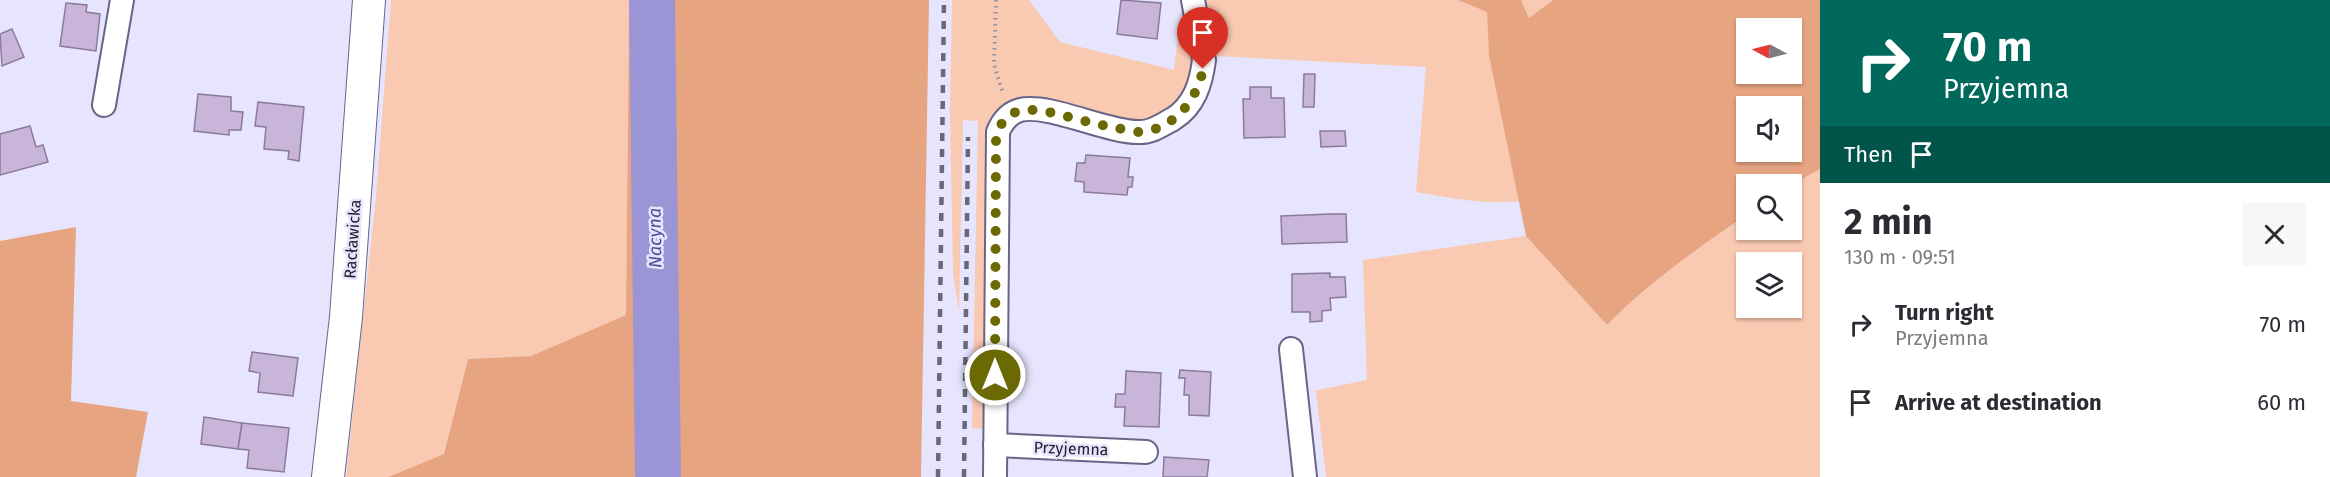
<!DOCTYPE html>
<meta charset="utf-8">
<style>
body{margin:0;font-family:"Fira Sans",sans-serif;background:#f7f7f7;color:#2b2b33;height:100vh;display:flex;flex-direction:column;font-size:22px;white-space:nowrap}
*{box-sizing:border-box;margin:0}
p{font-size:20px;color:#7c7c81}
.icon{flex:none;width:33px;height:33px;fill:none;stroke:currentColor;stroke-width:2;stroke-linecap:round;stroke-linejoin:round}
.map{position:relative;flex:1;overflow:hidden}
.side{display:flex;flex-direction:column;background:#fff;width:510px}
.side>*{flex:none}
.guide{background:#00695c;color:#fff;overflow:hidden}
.needle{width:39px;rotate:277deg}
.buttons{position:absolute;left:1736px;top:18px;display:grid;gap:12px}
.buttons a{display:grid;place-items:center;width:66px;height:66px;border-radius:0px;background:#fff;box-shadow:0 2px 4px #0004;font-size:30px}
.pin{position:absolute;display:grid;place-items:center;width:51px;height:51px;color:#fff;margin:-62px -26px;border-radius:50% 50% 50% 0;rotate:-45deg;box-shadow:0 0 6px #0007}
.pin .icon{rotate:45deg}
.me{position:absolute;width:66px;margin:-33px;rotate:0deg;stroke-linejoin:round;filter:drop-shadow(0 0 4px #0008)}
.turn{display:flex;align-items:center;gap:21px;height:126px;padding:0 24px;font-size:27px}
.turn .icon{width:78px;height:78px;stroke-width:2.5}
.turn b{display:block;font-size:42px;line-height:51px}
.then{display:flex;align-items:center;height:57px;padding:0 24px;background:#0003;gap:12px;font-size:22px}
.round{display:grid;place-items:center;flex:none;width:63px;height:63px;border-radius:0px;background:#f7f7f7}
.head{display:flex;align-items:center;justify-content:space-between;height:102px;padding:0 24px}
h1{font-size:36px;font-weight:700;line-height:45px}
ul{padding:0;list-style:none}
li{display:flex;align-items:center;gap:18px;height:78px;padding:0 24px}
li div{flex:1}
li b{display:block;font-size:22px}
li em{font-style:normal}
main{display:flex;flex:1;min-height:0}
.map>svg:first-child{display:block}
</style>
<main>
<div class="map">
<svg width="1820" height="477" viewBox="0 0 1820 477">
<rect width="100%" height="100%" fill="#e6e5fd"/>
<!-- green -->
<g fill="#f9c9b1" fill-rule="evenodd">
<polygon points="391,0 646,0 646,11 629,17 626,315 531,356 468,359 444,454 388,477 346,477 376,197"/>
<polygon points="952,0 1029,0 1060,42 1174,70 1181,12 1197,53 1189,89 1165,114 1142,125 1001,113 984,429 972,428 978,121 963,120 959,312 953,273 950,110"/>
<path d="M1204,0H1458L1487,12L1489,56L1520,201C1486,205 1450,198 1416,192L1426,67L1217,56Z"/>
<polygon points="1521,0 1553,0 1529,18"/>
<path d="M1820,169V477H1326L1316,391L1303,393L1367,380L1363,260L1526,236L1607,325C1649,282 1697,249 1746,215V230H1791V185ZM1746,262H1791V308H1746Z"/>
</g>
<!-- forest -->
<g fill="#e7a481" fill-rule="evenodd">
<polygon points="659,0 929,0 921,477 665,477"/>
<path d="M1458,0H1521L1529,18L1553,0H1820V169L1791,185L1746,184V215C1697,249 1649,282 1607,325L1526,236L1489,56L1487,12ZM1791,28V74H1746V28ZM1791,106V152H1746V106Z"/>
<polygon points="646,11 650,477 388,477 444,454 468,359 531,356 626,315 629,17"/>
<polygon points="76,227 71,401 148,412 136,477 0,477 0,241"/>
</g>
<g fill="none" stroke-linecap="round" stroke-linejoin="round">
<!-- river -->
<polyline stroke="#9b95d5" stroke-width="46" points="652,0 658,477"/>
</g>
<!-- building -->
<g fill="#c8b5d9" stroke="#8b7a9b" stroke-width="1.5">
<polygon points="1121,0 1161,3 1157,39 1117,34"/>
<polygon points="66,3 87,5 86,12 100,14 96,51 60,46"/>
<polygon points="12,29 24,57 2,66 0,34"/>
<polygon points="1304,74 1315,74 1314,107 1303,107"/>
<polygon points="1250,87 1271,87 1271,98 1284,98 1285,137 1244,138 1243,99 1250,99"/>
<polygon points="198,94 231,97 231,111 243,112 241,130 229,130 229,135 194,131"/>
<polygon points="258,102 304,107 299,161 288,159 289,151 264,149 266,127 255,126"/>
<polygon points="30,126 36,147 43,145 48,162 0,175 0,134"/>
<polygon points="1320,131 1345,131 1346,146 1321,147"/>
<polygon points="1086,155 1130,158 1128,177 1133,177 1132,187 1128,187 1127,195 1084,192 1084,182 1075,181 1077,163 1085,163"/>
<polygon points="1331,214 1346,214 1347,242 1282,244 1281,216"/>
<polygon points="1330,273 1330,277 1345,277 1346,297 1330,298 1331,310 1322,311 1322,321 1310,322 1310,312 1292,312 1292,274"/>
<polygon points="252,352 298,358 293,396 258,392 260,373 249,371"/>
<polygon points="1180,370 1211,372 1209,416 1189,415 1189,395 1184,395 1185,378 1179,378"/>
<polygon points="1126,371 1161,373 1159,427 1124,426 1125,407 1115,407 1116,394 1125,394"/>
<polygon points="204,417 242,423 238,449 201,444"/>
<polygon points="242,423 289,428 284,472 247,468 249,450 238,449"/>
<polygon points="1164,457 1209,460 1207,477 1163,477"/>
</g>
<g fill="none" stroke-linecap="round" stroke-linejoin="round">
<defs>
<g id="street">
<polyline points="104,105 122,0"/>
<polyline points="1291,349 1305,477"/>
<polyline points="995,445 1146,452"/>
<path d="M995,477L998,132C1002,122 1009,113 1020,110C1048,103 1106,132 1138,132C1151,133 1162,125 1173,119C1194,106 1201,84 1204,60L1193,0"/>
</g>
<polyline id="secondary" points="328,477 346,317 369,0"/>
</defs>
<!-- street casing -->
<use href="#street" stroke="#686588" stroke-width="26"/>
<!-- secondary casing -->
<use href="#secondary" stroke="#686588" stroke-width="34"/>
<!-- path -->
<polyline stroke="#9190a4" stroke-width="4" stroke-dasharray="1.5 4.5" stroke-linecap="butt" points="996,0 994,64 1003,94"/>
<!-- street -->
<use href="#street" stroke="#fff" stroke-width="22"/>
<!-- secondary -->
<use href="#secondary" stroke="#fff" stroke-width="32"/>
<!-- rail -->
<g stroke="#69687a" stroke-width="4.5" stroke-dasharray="8 8" stroke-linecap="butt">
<polyline points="938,477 944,0"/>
<polyline points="964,477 968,137"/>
</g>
</g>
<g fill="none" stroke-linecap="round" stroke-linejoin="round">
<!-- route -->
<path stroke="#6b6904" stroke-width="10" stroke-dasharray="0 18" d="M995,375L996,141C1003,93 1050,113 1081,120C1099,125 1117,128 1136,132C1172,132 1197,101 1203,69"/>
</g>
<g text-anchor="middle" stroke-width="5" stroke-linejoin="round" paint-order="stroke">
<!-- street labels -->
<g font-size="16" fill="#21202e" stroke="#e6e5fd">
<text transform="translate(352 239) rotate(-86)" y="6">Racławicka</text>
<text transform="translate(1071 448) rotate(2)" y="6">Przyjemna</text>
</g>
<!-- water labels -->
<g font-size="18" font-style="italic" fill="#544795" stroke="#e6e5fd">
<text transform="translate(655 238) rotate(-91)" y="6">Nacyna</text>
</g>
</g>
</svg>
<div class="buttons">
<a><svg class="needle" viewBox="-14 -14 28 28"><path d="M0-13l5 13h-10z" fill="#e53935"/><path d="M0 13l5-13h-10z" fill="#7c7c81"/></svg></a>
<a><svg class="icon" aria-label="sound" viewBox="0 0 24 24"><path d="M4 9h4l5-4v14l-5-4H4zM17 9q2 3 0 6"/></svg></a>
<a><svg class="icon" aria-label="search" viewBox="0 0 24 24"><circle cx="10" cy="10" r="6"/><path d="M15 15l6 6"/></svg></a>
<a><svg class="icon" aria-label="layers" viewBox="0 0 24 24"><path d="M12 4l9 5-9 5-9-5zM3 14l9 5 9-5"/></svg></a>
</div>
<div class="pin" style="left:1203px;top:69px;background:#d93025"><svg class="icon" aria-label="arrive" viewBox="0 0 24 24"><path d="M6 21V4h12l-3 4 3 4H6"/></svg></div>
<svg class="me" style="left:995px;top:375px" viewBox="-20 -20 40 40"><circle r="17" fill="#6b6904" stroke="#fff" stroke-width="3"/><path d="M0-11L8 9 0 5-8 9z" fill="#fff"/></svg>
</div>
<section class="side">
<div class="guide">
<div class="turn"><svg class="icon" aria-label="right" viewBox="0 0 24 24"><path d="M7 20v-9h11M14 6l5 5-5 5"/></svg><div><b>70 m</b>Przyjemna</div></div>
<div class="then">Then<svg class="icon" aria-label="arrive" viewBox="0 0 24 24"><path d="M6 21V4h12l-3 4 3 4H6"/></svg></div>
</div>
<div class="head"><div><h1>2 min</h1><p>130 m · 09:51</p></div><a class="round"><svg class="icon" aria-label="close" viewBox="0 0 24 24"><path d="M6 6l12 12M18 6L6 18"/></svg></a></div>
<ul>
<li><svg class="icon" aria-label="right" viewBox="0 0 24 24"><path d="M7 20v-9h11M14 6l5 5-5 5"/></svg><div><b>Turn right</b><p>Przyjemna</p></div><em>70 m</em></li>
<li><svg class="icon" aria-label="arrive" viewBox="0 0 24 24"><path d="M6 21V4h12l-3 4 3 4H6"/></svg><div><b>Arrive at destination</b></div><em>60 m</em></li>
</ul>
</section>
</main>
